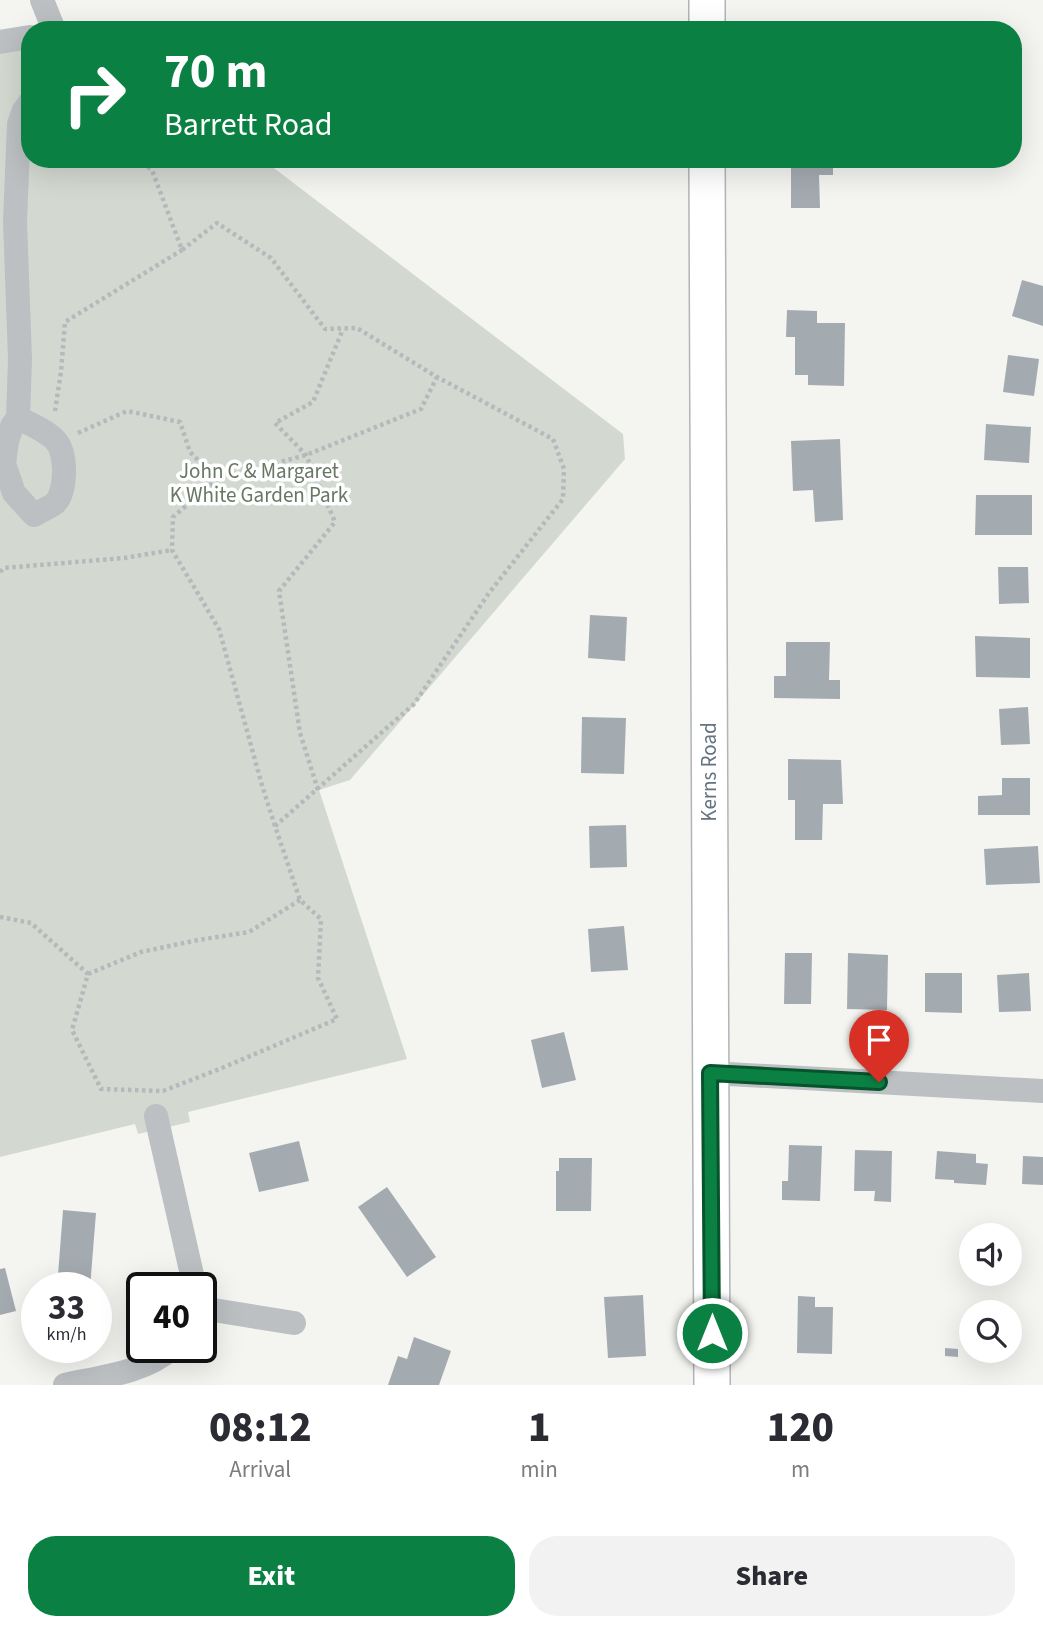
<!DOCTYPE html>
<style>
body{margin:0;font-family:"Source Sans 3",sans-serif;background:#f2f2f3;color:#2b2b33;height:100vh;display:flex;flex-direction:column;font-size:26px;white-space:nowrap}
*{box-sizing:border-box;margin:0}
p{font-size:23px;color:#7c7c81}
.icon{flex:none;width:38px;height:38px;fill:none;stroke:currentColor;stroke-width:2;stroke-linecap:round;stroke-linejoin:round}
.map{position:relative;height:1385px;overflow:hidden}
.drawer{display:flex;flex-direction:column;background:#fff;flex:1}
.drawer>*{flex:none}
.top-card{position:absolute;left:21px;top:21px;width:1001px;height:147px;border-radius:28px;box-shadow:0 7px 28px #0002;background:#0b8043;color:#fff;overflow:hidden}
.tools{position:absolute;left:959px;top:1223px;display:grid;gap:14px}
.tools a{display:grid;place-items:center;width:63px;height:63px;border-radius:50%;background:#fff;box-shadow:0 7px 28px #0002;font-size:35px}
.speed{position:absolute;left:21px;top:1272px;display:flex;gap:14px;font-size:35px;font-weight:700;text-align:center}
.speed>*{display:grid;place-content:center;width:91px;height:91px;border-radius:50%;background:#fff;box-shadow:0 7px 28px #0002;line-height:1}
.speed small{font-size:18px;font-weight:400}
.speed .limit{border:4px solid #111;border-radius:10px;background:#fff;color:#111}
.pin{position:absolute;display:grid;place-items:center;width:60px;height:60px;color:#fff;margin:-72px -30px;border-radius:50% 50% 50% 0;rotate:-45deg;box-shadow:0 0 7px #0007}
.pin .icon{rotate:45deg}
.me{position:absolute;width:77px;margin:-38px;rotate:0deg;stroke-linejoin:round;filter:drop-shadow(0 0 5px #0008)}
.turn{display:flex;align-items:center;gap:24px;height:147px;padding:0 28px;font-size:32px}
.turn .icon{width:91px;height:91px;stroke-width:2.5}
.turn b{display:block;font-size:49px;line-height:60px}
.eta{display:flex;justify-content:space-evenly;align-items:center;height:119px;text-align:center}
.eta b{font-size:42px;font-weight:800;line-height:49px}
.primary-button{display:flex;gap:14px;margin-top:auto;padding:14px 28px}
.primary-button a{flex:1;height:80px;border-radius:28px;background:#0b8043;color:#fff;font-size:28px;font-weight:800;line-height:80px;text-align:center}
.primary-button a+a{background:#f2f2f3;color:#2b2b33}
.map>svg:first-child{display:block}
</style>
<div class="map">
<svg width="1043" height="1385" viewBox="0 0 1043 1385">
<rect width="100%" height="100%" fill="#f4f4f1"/>
<!-- green -->
<polygon fill="#d3d9d1" points="30,41 30,159 262,159 623,434 625,459 350,780 319,790 407,1059 188,1112 190,1122 138,1134 135,1124 0,1157 0,44"/>
<!-- building -->
<g fill="#a4abb0">
<polygon points="816,159 849,159 849,163 833,163 833,175 819,175 820,208 791,208 791,165 816,164"/>
<polygon points="1022,280 1043,286 1043,326 1012,316"/>
<polygon points="787,310 817,311 817,323 845,323 844,386 808,385 808,375 795,375 795,337 786,337"/>
<polygon points="1008,355 1039,359 1034,396 1003,392"/>
<polygon points="986,424 1031,427 1029,463 984,460"/>
<polygon points="840,439 843,520 815,522 813,490 793,491 791,441"/>
<polygon points="976,495 1032,495 1032,535 975,535"/>
<polygon points="998,567 1028,567 1029,603 999,604"/>
<polygon points="590,615 627,617 625,661 588,658"/>
<polygon points="975,636 1030,638 1030,678 976,677"/>
<polygon points="786,642 830,642 829,680 840,680 840,699 774,698 774,676 786,676"/>
<polygon points="1028,707 1030,744 1001,745 999,709"/>
<polygon points="582,717 626,718 624,774 581,773"/>
<polygon points="788,759 841,760 843,804 823,804 822,840 795,840 795,800 788,800"/>
<polygon points="1002,778 1030,778 1030,815 978,815 978,796 1002,795"/>
<polygon points="626,825 627,867 590,868 589,826"/>
<polygon points="1038,846 1040,883 986,885 984,849"/>
<polygon points="624,926 628,970 591,972 588,929"/>
<polygon points="785,953 812,953 811,1004 784,1004"/>
<polygon points="848,953 888,955 887,1010 847,1009"/>
<polygon points="925,973 962,973 962,1013 925,1012"/>
<polygon points="1029,973 1031,1011 999,1012 997,975"/>
<polygon points="564,1032 576,1080 542,1088 531,1040"/>
<polygon points="299,1141 309,1181 259,1192 249,1153"/>
<polygon points="789,1145 822,1146 820,1201 782,1200 782,1181 788,1181"/>
<polygon points="855,1150 892,1151 891,1202 874,1201 875,1191 854,1191"/>
<polygon points="937,1151 976,1154 976,1163 988,1164 986,1185 954,1183 954,1180 935,1179"/>
<polygon points="1023,1156 1043,1157 1043,1185 1022,1184"/>
<polygon points="559,1158 592,1158 591,1211 556,1211 556,1171 559,1171"/>
<polygon points="387,1187 436,1257 407,1277 358,1207"/>
<polygon points="63,1210 96,1213 90,1288 57,1288"/>
<polygon points="5,1268 16,1311 0,1315 0,1269"/>
<polygon points="643,1295 646,1356 608,1358 604,1297"/>
<polygon points="798,1296 815,1297 815,1307 833,1307 832,1354 797,1353"/>
<polygon points="414,1337 451,1351 439,1385 388,1385 398,1356 407,1359"/>
<polygon points="945,1348 958,1349 958,1357 945,1356"/>
</g>
<g fill="none" stroke-linecap="round" stroke-linejoin="round">
<defs>
<g id="secondary">
<polyline points="707,0 707,30"/>
<polyline points="707,159 712,1385"/>
</g>
</defs>
<!-- secondary casing -->
<use href="#secondary" stroke="#b1b5b9" stroke-width="38"/>
<!-- path -->
<g stroke="#b6b9bb" stroke-width="4.5" stroke-dasharray="3.5 3.5" stroke-linecap="butt">
<polyline points="55,411 61,372 65,322 182,250"/>
<polyline points="78,433 127,411 180,422 190,452 217,479"/>
<polyline points="0,572 4,568 124,558 172,550"/>
<polyline points="318,790 300,733 279,591 335,522 306,455 275,423 313,402 343,329"/>
<polyline points="275,826 261,782 219,629 172,550 173,517 217,479 306,455 421,409 437,377"/>
<polyline points="0,917 31,923 88,974 72,1030 101,1089 163,1091 222,1068 337,1019 318,978 321,919 300,900 275,826 414,704 489,593 563,499 564,469 553,439 437,377 357,328 325,329 271,258 217,223 182,250 152,170 138,159"/>
<polyline points="88,974 141,952 198,940 249,932 300,900"/>
</g>
<!-- street -->
<g stroke="#bcc0c3" stroke-width="24">
<polyline points="42,0 54,30"/>
<polyline points="0,42 30,37"/>
<path d="M18,418C30,424 47,431 56,441C67,454 67,493 54,504C49,508 40,511 34,515L14,493L4,464L7,441L12,426L18,418L20,359L15,221L19,124L23,112L30,102"/>
<polyline points="710,1073 1043,1091"/>
<polyline points="156,1116 195,1288"/>
<polyline points="201,1308 294,1323"/>
<path d="M65,1385C100,1377 144,1373 172,1348"/>
</g>
<!-- secondary -->
<use href="#secondary" stroke="#fff" stroke-width="35"/>
</g>
<g fill="none" stroke-linecap="round" stroke-linejoin="round">
<defs>
<polyline id="route" points="712,1333 710,1073 879,1082"/>
</defs>
<!-- route casing -->
<use href="#route" stroke="#07532c" stroke-width="18"/>
<!-- route -->
<use href="#route" stroke="#0b8043" stroke-width="12"/>
</g>
<g text-anchor="middle" stroke-width="7" stroke-linejoin="round" paint-order="stroke">
<!-- park labels -->
<g font-size="21" fill="#687764" stroke="#fff">
<text x="259" y="478">John C &amp; Margaret<tspan x="259" dy="24">K White Garden Park</tspan></text>
</g>
<!-- street labels -->
<g font-size="21" fill="#667480" stroke="#fff">
<text transform="translate(709 772) rotate(-90)" y="7">Kerns Road</text>
</g>
</g>
</svg>
<div class="tools">
<a><svg class="icon" aria-label="sound" viewBox="0 0 24 24"><path d="M4 9h4l5-4v14l-5-4H4zM17 9q2 3 0 6"/></svg></a>
<a><svg class="icon" aria-label="search" viewBox="0 0 24 24"><circle cx="10" cy="10" r="6"/><path d="M15 15l6 6"/></svg></a>
</div>
<div class="speed"><div>33<small>km/h</small></div><div class="limit">40</div></div>
<div class="pin" style="left:879px;top:1082px;background:#d93025"><svg class="icon" aria-label="arrive" viewBox="0 0 24 24"><path d="M6 21V4h12l-3 4 3 4H6"/></svg></div>
<svg class="me" style="left:712px;top:1333px" viewBox="-20 -20 40 40"><circle r="17" fill="#0b8043" stroke="#fff" stroke-width="3"/><path d="M0-11L8 9 0 5-8 9z" fill="#fff"/></svg>
<div class="top-card">
<div class="turn"><svg class="icon" aria-label="right" viewBox="0 0 24 24"><path d="M7 20v-9h11M14 6l5 5-5 5"/></svg><div><b>70 m</b>Barrett Road</div></div>
</div>
</div>
<section class="drawer">
<div class="eta">
<div><b>08:12</b><p>Arrival</p></div>
<div><b>1</b><p>min</p></div>
<div><b>120</b><p>m</p></div>
</div>
<div class="primary-button"><a>Exit</a><a>Share</a></div>
</section>
